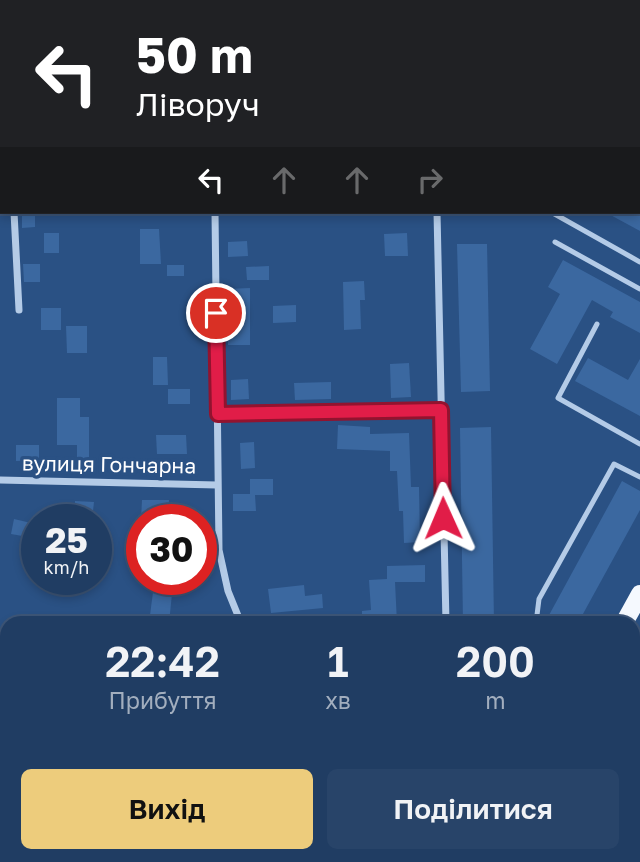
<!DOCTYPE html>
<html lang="uk">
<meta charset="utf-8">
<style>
body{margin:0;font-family:"Golos Text",sans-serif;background:#284469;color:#f1f3f6;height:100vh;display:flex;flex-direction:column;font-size:26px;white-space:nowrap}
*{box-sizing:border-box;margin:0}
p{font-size:23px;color:#a2aebe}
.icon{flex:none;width:38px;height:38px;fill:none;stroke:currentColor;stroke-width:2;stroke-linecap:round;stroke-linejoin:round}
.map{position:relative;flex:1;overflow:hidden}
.side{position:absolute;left:0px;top:616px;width:640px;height:247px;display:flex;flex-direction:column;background:#203d63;border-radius:21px 21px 0 0;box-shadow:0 4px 10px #0003,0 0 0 2px #3d5678}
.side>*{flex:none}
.hud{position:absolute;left:0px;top:0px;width:640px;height:214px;box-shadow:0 4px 10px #0003,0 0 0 2px #3d5678;background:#202124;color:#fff;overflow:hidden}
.speed{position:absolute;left:21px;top:504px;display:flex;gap:14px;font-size:35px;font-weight:700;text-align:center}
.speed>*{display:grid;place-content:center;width:91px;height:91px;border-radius:50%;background:#203d63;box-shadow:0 4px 10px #0003,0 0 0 2px #3d5678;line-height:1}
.speed small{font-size:18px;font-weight:400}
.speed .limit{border:10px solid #d22;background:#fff;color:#111}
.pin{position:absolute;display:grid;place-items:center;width:60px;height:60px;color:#fff;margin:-30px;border:4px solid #fff;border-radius:50%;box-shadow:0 2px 7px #0007}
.me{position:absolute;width:77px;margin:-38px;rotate:359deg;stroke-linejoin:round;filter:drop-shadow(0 0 5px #0008)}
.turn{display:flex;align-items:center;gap:24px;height:147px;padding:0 21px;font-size:32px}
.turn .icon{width:91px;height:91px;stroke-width:2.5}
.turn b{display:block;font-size:49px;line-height:60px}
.lanes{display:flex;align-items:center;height:66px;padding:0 21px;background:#0003;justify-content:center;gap:35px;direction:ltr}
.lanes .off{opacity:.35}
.eta{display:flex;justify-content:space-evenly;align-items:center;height:119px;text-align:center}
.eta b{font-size:42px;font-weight:600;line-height:49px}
.button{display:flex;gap:14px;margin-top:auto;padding:14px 21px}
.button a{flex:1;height:80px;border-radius:10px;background:#edcc7c;color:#111;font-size:28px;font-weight:600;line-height:80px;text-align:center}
.button a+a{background:#284469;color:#f1f3f6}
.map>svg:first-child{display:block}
</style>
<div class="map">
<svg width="640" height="862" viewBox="0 0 640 862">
<rect width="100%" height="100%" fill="#2a5184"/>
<!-- building -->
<g fill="#3b68a0">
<polygon points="605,212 640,212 640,231"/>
<polygon points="22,214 35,214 35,227 22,228"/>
<polygon points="140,229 159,229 161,264 140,264"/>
<rect x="44" y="233" width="15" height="20"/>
<polygon points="407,233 408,256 385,256 384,234"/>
<polygon points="247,241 248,256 228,257 228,242"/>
<polygon points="457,244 487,244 490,391 461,392"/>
<polygon points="563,260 640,302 640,333 610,317 613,312 592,300 557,364 530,349 560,294 548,287"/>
<polygon points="23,264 40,264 40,282 24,282"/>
<rect x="167" y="265" width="17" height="11"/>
<polygon points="269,266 269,280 247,280 246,267"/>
<polygon points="364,281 365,300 360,300 361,329 344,330 343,282"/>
<polygon points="250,288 250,345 228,345 226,289"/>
<polygon points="296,305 296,322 273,323 273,306"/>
<rect x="41" y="308" width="20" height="22"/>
<polygon points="66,326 87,326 87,353 67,353"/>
<polygon points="153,357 167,357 168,385 153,385"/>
<polygon points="588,358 628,380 640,359 640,416 575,381"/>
<polygon points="409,363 411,397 391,398 390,364"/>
<polygon points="248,379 249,399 231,400 231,380"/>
<polygon points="331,382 331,399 295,400 294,383"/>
<rect x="168" y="389" width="22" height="15"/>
<polygon points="57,398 80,398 80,417 89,417 89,461 77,461 77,445 57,445"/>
<polygon points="338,425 370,427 370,434 409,433 411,487 419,487 420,542 404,543 403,511 399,511 397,471 390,471 390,451 337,449"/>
<polygon points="491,427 494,623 463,623 460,428"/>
<polygon points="156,435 186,435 187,454 157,454"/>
<polygon points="254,442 255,468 241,469 240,443"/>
<polygon points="16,445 39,445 39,460 16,461"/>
<polygon points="250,479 273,479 273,495 255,495 256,511 233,511 233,494 250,494"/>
<polygon points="622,481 640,491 640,510 578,623 558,623 548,617"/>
<polygon points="142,500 169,500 168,520 141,520"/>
<polygon points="75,501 94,502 92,520 74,520"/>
<polygon points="14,519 31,523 28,537 11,534"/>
<polygon points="425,565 425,582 395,582 397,623 362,623 362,611 371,610 369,580 387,579 387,566"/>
<polygon points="304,585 305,596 322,594 323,608 271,613 268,589"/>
<polygon points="153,592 172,594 169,623 149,623"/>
</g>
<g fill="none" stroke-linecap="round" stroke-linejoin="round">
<!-- service -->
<g stroke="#b4cbe7" stroke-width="5">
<polyline points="639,82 640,83"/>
<polyline points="639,180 640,181"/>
<polyline points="551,212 640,262"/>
<polyline points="555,242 640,289"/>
<polyline points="597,324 558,398 640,444"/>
<polyline points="536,623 539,599 614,464 640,477"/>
</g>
<!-- minor -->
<g stroke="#b4cbe7" stroke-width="7">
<polyline points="213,0 213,2"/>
<polyline points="432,0 432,2"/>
<polyline points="0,145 2,147"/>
<polyline points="14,212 19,310"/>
<polyline points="215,212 219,550 228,591 241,623"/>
<polyline points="437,212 446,623"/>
<polyline points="218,414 441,410"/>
<polyline points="0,480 217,485"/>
</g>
<!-- primary -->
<g stroke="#f5f9fe" stroke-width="18">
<polyline points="624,623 640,594"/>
<polyline points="496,862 500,856"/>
</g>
</g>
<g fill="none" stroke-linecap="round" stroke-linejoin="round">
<defs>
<polyline id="route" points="216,313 218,414 441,410 443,518"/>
</defs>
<!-- route casing -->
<use href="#route" stroke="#92132f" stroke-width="18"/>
<!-- route -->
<use href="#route" stroke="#e11d48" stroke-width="12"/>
</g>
<g text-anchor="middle" stroke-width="7" stroke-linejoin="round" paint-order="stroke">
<!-- street labels -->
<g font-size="21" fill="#fff" stroke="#2a5184">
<text transform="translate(109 465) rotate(1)" y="7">вулиця Гончарна</text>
</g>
</g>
</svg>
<div class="speed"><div>25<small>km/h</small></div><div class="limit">30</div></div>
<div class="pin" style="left:216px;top:313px;background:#d93025"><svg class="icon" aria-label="arrive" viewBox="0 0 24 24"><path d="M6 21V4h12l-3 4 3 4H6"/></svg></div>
<svg class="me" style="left:443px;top:518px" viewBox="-20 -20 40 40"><path d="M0-17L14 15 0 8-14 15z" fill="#e11d48" stroke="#fff" stroke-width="4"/></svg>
<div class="hud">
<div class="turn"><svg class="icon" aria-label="left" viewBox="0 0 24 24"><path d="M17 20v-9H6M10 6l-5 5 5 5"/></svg><div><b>50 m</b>Ліворуч</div></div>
<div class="lanes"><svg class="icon" aria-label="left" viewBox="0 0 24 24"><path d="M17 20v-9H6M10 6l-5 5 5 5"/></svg><svg class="icon off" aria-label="ahead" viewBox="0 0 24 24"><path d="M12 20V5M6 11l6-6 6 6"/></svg><svg class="icon off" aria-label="ahead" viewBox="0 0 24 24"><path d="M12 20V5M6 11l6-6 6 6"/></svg><svg class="icon off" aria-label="right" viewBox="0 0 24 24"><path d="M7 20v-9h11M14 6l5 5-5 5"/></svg></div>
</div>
<section class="side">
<div class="eta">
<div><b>22:42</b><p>Прибуття</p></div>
<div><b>1</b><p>хв</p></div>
<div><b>200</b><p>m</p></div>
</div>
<div class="button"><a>Вихід</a><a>Поділитися</a></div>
</section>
</div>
